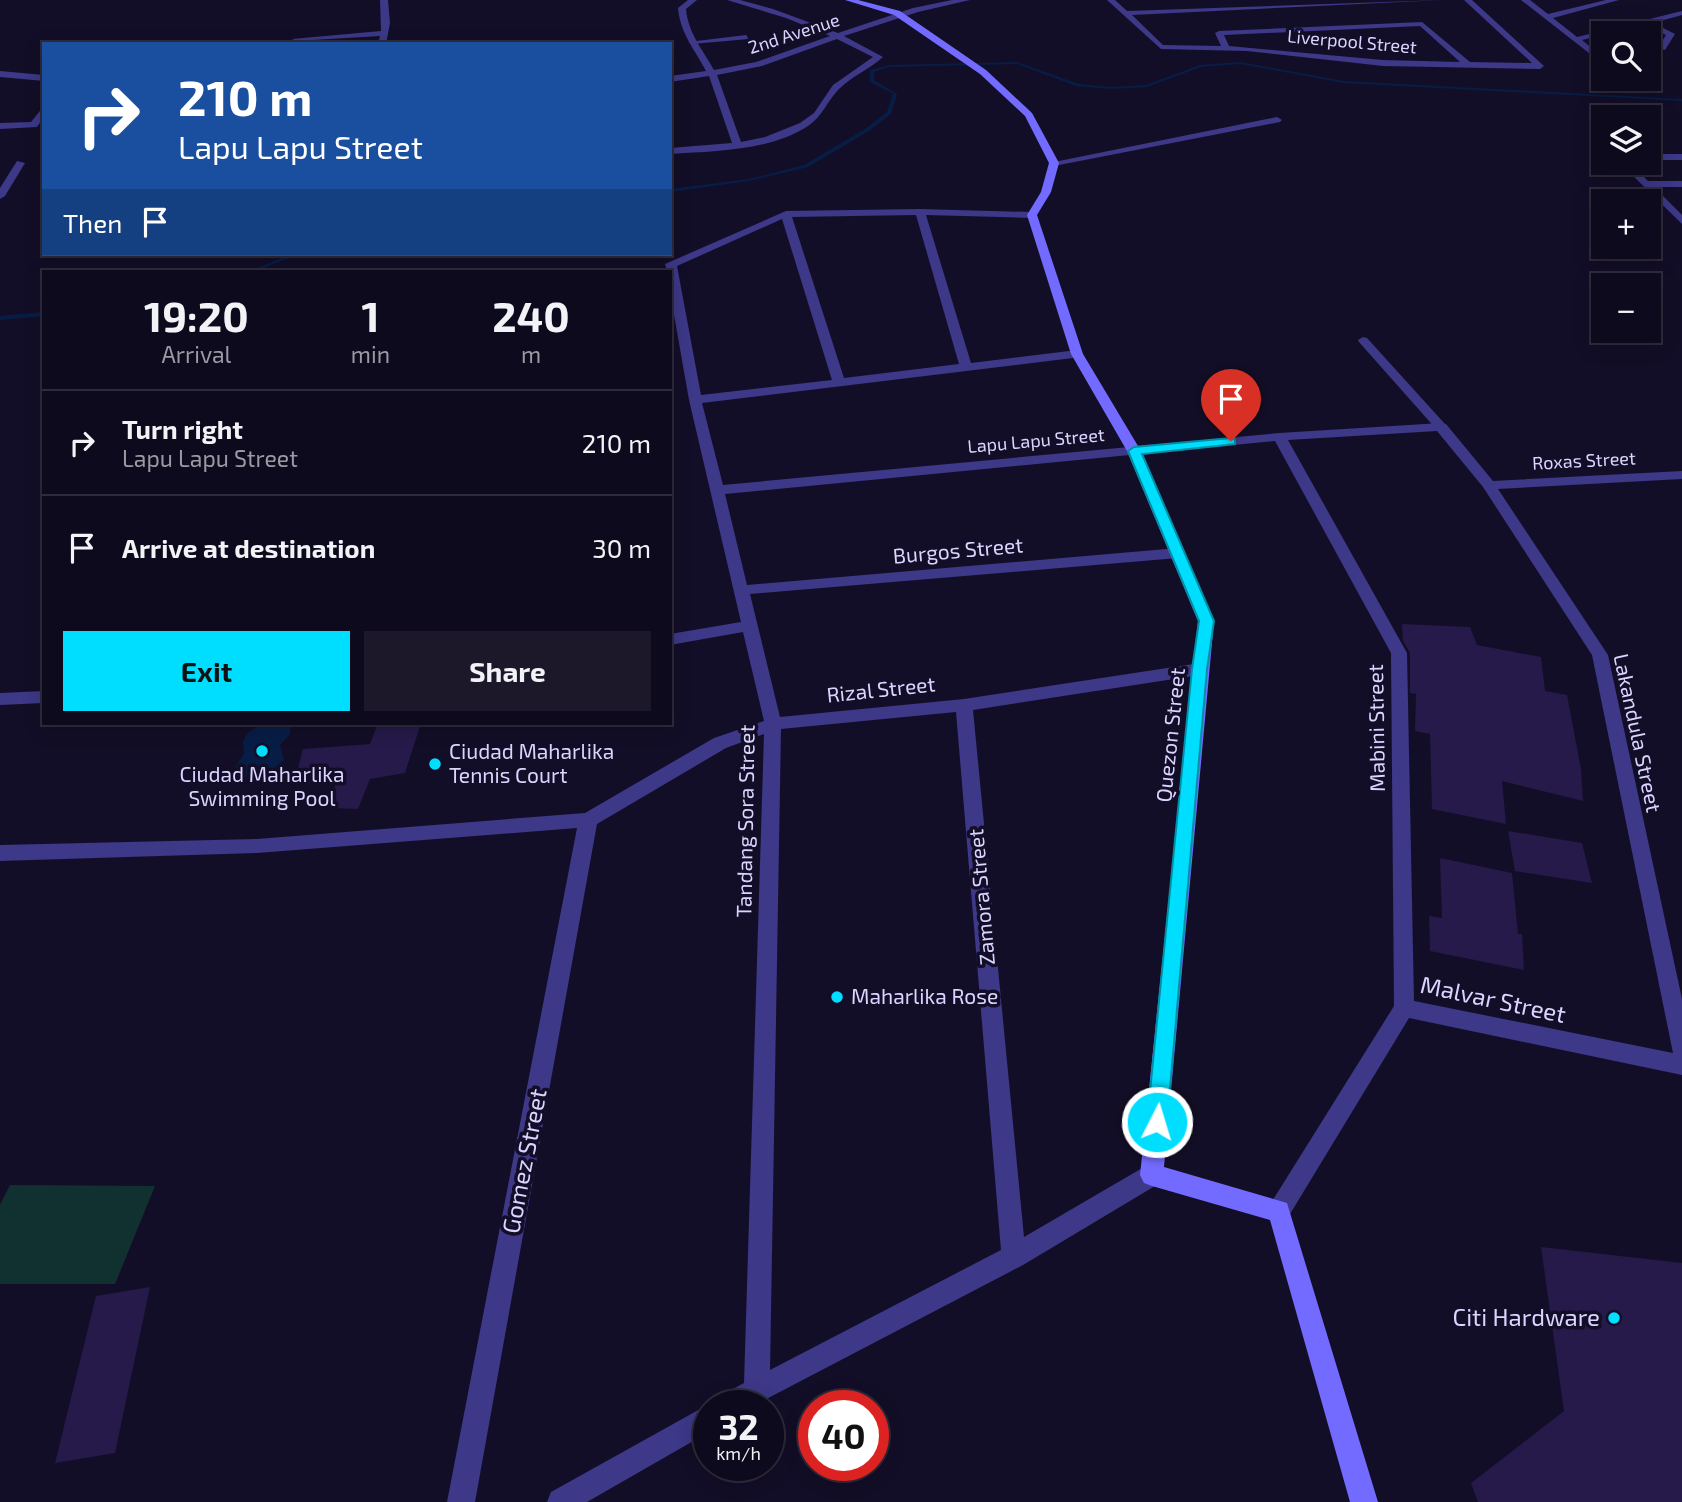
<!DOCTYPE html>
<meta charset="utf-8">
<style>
body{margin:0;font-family:"Exo 2",sans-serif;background:#1c182a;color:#f1f3f6;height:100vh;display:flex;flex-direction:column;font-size:26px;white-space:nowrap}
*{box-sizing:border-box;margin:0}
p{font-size:23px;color:#9b9aa4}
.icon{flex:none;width:38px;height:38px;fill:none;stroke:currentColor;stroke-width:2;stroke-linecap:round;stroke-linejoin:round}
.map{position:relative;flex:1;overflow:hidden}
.sheet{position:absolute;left:42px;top:270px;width:630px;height:455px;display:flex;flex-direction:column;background:#0e0a1d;border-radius:0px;box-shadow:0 4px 18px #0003,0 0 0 2px #2e2b3b}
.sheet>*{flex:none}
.banner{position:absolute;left:42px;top:42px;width:630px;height:214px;border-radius:0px;box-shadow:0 4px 18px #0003,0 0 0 2px #2e2b3b;background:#1a4fa0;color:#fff;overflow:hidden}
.fabs{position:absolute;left:1591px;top:21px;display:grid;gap:14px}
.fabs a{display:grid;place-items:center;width:70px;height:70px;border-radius:0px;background:#0e0a1d;box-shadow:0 4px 18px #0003,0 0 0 2px #2e2b3b;font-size:35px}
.speed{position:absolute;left:693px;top:1390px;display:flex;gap:14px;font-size:35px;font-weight:700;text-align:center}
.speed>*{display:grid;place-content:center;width:91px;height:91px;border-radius:50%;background:#0e0a1d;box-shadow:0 4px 18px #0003,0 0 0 2px #2e2b3b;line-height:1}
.speed small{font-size:18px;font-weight:400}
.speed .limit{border:10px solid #d22;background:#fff;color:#111}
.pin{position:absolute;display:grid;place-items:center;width:60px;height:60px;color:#fff;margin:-72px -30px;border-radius:50% 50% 50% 0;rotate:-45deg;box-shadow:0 0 7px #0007}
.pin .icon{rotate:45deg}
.me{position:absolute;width:77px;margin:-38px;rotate:5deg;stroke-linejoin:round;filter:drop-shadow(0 0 5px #0008)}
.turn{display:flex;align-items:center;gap:24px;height:147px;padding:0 21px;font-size:32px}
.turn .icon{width:91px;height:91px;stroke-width:2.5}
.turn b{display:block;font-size:49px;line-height:60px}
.then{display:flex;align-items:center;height:66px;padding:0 21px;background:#0003;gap:14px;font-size:26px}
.eta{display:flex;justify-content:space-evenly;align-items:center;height:119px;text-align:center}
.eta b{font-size:42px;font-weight:700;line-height:49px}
.action{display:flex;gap:14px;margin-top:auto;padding:14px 21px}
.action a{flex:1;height:80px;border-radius:0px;background:#00deff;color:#111;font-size:28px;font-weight:700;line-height:80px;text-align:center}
.action a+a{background:#1c182a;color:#f1f3f6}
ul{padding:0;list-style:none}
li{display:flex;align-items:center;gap:21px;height:105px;padding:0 21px;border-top:2px solid #2e2b3b}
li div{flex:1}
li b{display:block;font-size:26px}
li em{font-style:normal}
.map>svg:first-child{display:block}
</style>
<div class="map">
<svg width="1682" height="1502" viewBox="0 0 1682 1502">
<rect width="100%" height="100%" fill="#130e27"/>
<!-- green -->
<polygon fill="#113131" points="10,1185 155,1186 115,1284 0,1284 0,1205"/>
<!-- water -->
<path fill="#081d46" d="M264,723H285L290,727V734L280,745L284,760C269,775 260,779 239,777L234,769L244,754L243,742L247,733Z"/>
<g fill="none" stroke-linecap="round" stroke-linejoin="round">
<!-- stream -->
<g fill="#081d46" fill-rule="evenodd">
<polygon points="1017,62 1079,84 1112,87 1146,85 1200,65 1240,62 1344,81 1682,99 1682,101 1344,83 1240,64 1201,67 1147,87 1112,89 1076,86 1017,64 890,67 874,72 874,80 897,94 891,114 869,131 808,167 749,181 670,192 670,189 749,179 804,165 865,129 887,112 893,94 870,82 870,70 890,65"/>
<polygon points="292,254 299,254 256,271 249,271"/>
<polygon points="44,312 44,316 0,320 0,316"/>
</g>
</g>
<!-- building -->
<g fill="#251a49">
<polygon points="1402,624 1470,627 1477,645 1541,657 1545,691 1567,695 1581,769 1583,801 1502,781 1506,824 1432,809 1430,734 1415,731 1416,694 1410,693 1410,653 1403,641"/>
<polygon points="378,723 421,723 405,773 370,779 358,809 330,808 336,782 294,783 303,749 370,744"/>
<polygon points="1508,831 1582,843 1592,883 1515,871"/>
<polygon points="1440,858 1512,873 1518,934 1522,934 1524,970 1430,951 1429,916 1442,918"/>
<polygon points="1541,1247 1682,1263 1682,1502 1478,1502 1471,1483 1564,1411"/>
<polygon points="150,1287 115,1453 55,1463 96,1296"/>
</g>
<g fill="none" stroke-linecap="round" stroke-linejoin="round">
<!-- lane -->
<g fill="#3d3887" fill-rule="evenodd">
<polygon points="746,35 749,39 692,44 688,42"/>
<polygon points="1363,337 1367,338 1445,424 1445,430 1437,430 1359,342 1358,340"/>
</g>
<!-- street -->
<g fill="#3d3887" fill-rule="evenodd">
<polygon points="380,0 388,0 390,23 386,44 378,44 380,36 296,41 292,39 381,31"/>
<path d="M688,0H697L686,9C688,33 703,50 714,70L756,62L830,36L786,18L727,0H740L773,9L838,33L913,8L952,0H970L918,12L844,36L883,57C870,69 852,76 839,89C827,101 823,116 808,126C770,151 715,151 670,154V148L732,143L709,76L670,82V76L706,71C695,50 680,33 678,8ZM837,39L873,57L833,85L814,113L800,123L765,137L741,142L717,75L762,66Z"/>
<path d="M1107,0H1115L1127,11L1443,0L1132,15L1163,45L1221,46L1215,33L1219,31L1422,22L1470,62L1532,63L1464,0H1472L1544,66L1540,69L1383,66L1247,51L1161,49ZM1420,26L1460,62L1383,60L1229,46L1224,35Z"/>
<polygon points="1521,0 1530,0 1548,14 1606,0 1619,0 1553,18 1577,37 1682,11 1682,15 1653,23 1675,34 1665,50 1658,48 1666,35 1645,25 1582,40 1603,57 1603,64"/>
<polygon points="0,71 44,75 44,81 0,77"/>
<polygon points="44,106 44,117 37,127 0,129 0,123 31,122"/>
<polygon points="1277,117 1282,120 1280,122 1054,166 1049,163"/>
<rect x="1648" y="154" width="34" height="6"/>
<polygon points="17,161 25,163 5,196 0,199 0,188"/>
<polygon points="1620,163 1630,163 1648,181 1682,181 1682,187 1654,187 1682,215 1682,224"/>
<path d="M920,209L1032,212L1037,215L1032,218L926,215L971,363L1077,350L1081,351V357L702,403L723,485L1279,433L1441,423L1446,424L1493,481L1682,471V479L1498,489L1608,655L1682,999V1075L1409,1018L1287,1219L1279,1223L1271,1219L1267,1211L1271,1203L1394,1006L1391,653L1275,441L725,494L747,585L1178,548L1185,553L1178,558L750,594L780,717L964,699L1200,663L1206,665L1208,669L1206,673L1200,675L973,710L1024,1237L1144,1167L1152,1164L1160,1167L1164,1175L1160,1183L1023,1265L755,1405H716L720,1396L744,1383L764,734L726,748L597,824L475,1502H447L577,828L257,853L0,861V845L257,839L585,813L714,738L764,721L743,632L670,645V634L741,622L689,400L670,292V271H667L665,264L786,211ZM916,215L959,364L844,378L792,217ZM782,219L832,380L701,395L677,266ZM1437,431L1483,487L1592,655L1673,1053L1414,1001L1407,653L1288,440ZM956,712L1001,1250L770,1370L781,729Z"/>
<polygon points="44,691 44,703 0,705 0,693"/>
<polygon points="709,1404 712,1405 709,1405 709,1432 587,1502 547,1502 551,1492"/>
</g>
<!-- secondary -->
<polygon fill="#736bff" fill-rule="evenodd" points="845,0 858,0 900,11 986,70 1032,113 1059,163 1051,192 1037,215 1083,354 1141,451 1214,621 1164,1167 1287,1203 1378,1502 1350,1502 1270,1220 1152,1186 1144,1183 1140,1175 1198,621 1127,451 1071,354 1027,215 1041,192 1049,163 1025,116 980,74 894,15"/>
</g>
<!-- route -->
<polygon fill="#00deff" stroke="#0090a6" stroke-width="2" points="1231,438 1235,439 1235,444 1142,454 1214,621 1207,669 1167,1122 1164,1129 1157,1132 1150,1129 1147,1122 1192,669 1199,621 1128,451 1134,447"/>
<!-- markers -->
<g fill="#00deff" stroke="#130e27" stroke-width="2.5">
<circle cx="262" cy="751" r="7"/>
<circle cx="435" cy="764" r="7"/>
<circle cx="837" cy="997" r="7"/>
<circle cx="1614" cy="1318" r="7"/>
</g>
<g text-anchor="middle" stroke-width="7" stroke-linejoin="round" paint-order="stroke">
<!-- far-street labels -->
<g font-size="18" fill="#dad4ff" stroke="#130e27">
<text transform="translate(794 34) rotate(-18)" y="6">2nd Avenue</text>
<text transform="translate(1352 42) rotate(5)" y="6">Liverpool Street</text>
<text transform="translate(1036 441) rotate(-5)" y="6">Lapu Lapu Street</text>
<text transform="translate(1584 461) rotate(-3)" y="6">Roxas Street</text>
</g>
<!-- street labels -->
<g font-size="21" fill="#dad4ff" stroke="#130e27">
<text transform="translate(958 551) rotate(-5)" y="7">Burgos Street</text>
<text transform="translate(881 690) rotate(-6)" y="7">Rizal Street</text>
<text transform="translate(1377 728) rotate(-91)" y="7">Mabini Street</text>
<text transform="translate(1637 733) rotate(78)" y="7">Lakandula Street</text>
<text transform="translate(1171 735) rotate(-84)" y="7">Quezon Street</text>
<text transform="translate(746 821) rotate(-89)" y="7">Tandang Sora Street</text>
<text transform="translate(982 897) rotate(-95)" y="7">Zamora Street</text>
</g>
<!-- poi labels -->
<g font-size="21" fill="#dad4ff" stroke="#130e27" text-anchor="start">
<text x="449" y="759">Ciudad Maharlika<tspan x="449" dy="24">Tennis Court</tspan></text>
<text x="262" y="782" text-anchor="middle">Ciudad Maharlika<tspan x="262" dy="24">Swimming Pool</tspan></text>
<text x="851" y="1004">Maharlika Rose</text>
</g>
<!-- near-street labels -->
<g font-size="24" fill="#dad4ff" stroke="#130e27">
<text transform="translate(1493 1000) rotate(12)" y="8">Malvar Street</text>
<text transform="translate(525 1161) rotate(-79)" y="8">Gomez Street</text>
</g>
<!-- near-poi labels -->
<g font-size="24" fill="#dad4ff" stroke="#130e27" text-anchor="end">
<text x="1600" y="1326">Citi Hardware</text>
</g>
</g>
</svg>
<div class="fabs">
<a><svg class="icon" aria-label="search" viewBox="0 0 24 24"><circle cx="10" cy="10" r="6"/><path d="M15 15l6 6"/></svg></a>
<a><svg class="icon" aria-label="layers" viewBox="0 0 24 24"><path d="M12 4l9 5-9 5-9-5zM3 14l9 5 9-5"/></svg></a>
<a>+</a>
<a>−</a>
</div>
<div class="speed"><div>32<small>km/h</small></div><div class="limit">40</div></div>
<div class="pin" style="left:1231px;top:441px;background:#d93025"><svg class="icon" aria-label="arrive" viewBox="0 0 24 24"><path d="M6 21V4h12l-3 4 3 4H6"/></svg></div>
<svg class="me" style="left:1157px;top:1122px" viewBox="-20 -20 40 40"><circle r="17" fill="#00deff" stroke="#fff" stroke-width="3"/><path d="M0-11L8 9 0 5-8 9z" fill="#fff"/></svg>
<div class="banner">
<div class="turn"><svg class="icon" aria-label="right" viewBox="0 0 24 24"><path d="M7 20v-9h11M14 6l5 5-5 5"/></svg><div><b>210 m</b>Lapu Lapu Street</div></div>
<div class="then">Then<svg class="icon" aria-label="arrive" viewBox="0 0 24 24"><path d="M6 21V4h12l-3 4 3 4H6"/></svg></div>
</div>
<section class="sheet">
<div class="eta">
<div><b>19:20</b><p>Arrival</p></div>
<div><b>1</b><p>min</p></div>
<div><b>240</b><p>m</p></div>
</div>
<ul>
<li><svg class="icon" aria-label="right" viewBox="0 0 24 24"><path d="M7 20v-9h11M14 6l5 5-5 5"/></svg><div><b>Turn right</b><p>Lapu Lapu Street</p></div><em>210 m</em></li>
<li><svg class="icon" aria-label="arrive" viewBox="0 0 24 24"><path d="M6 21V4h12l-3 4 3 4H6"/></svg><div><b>Arrive at destination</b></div><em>30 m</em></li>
</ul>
<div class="action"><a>Exit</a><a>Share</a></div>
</section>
</div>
